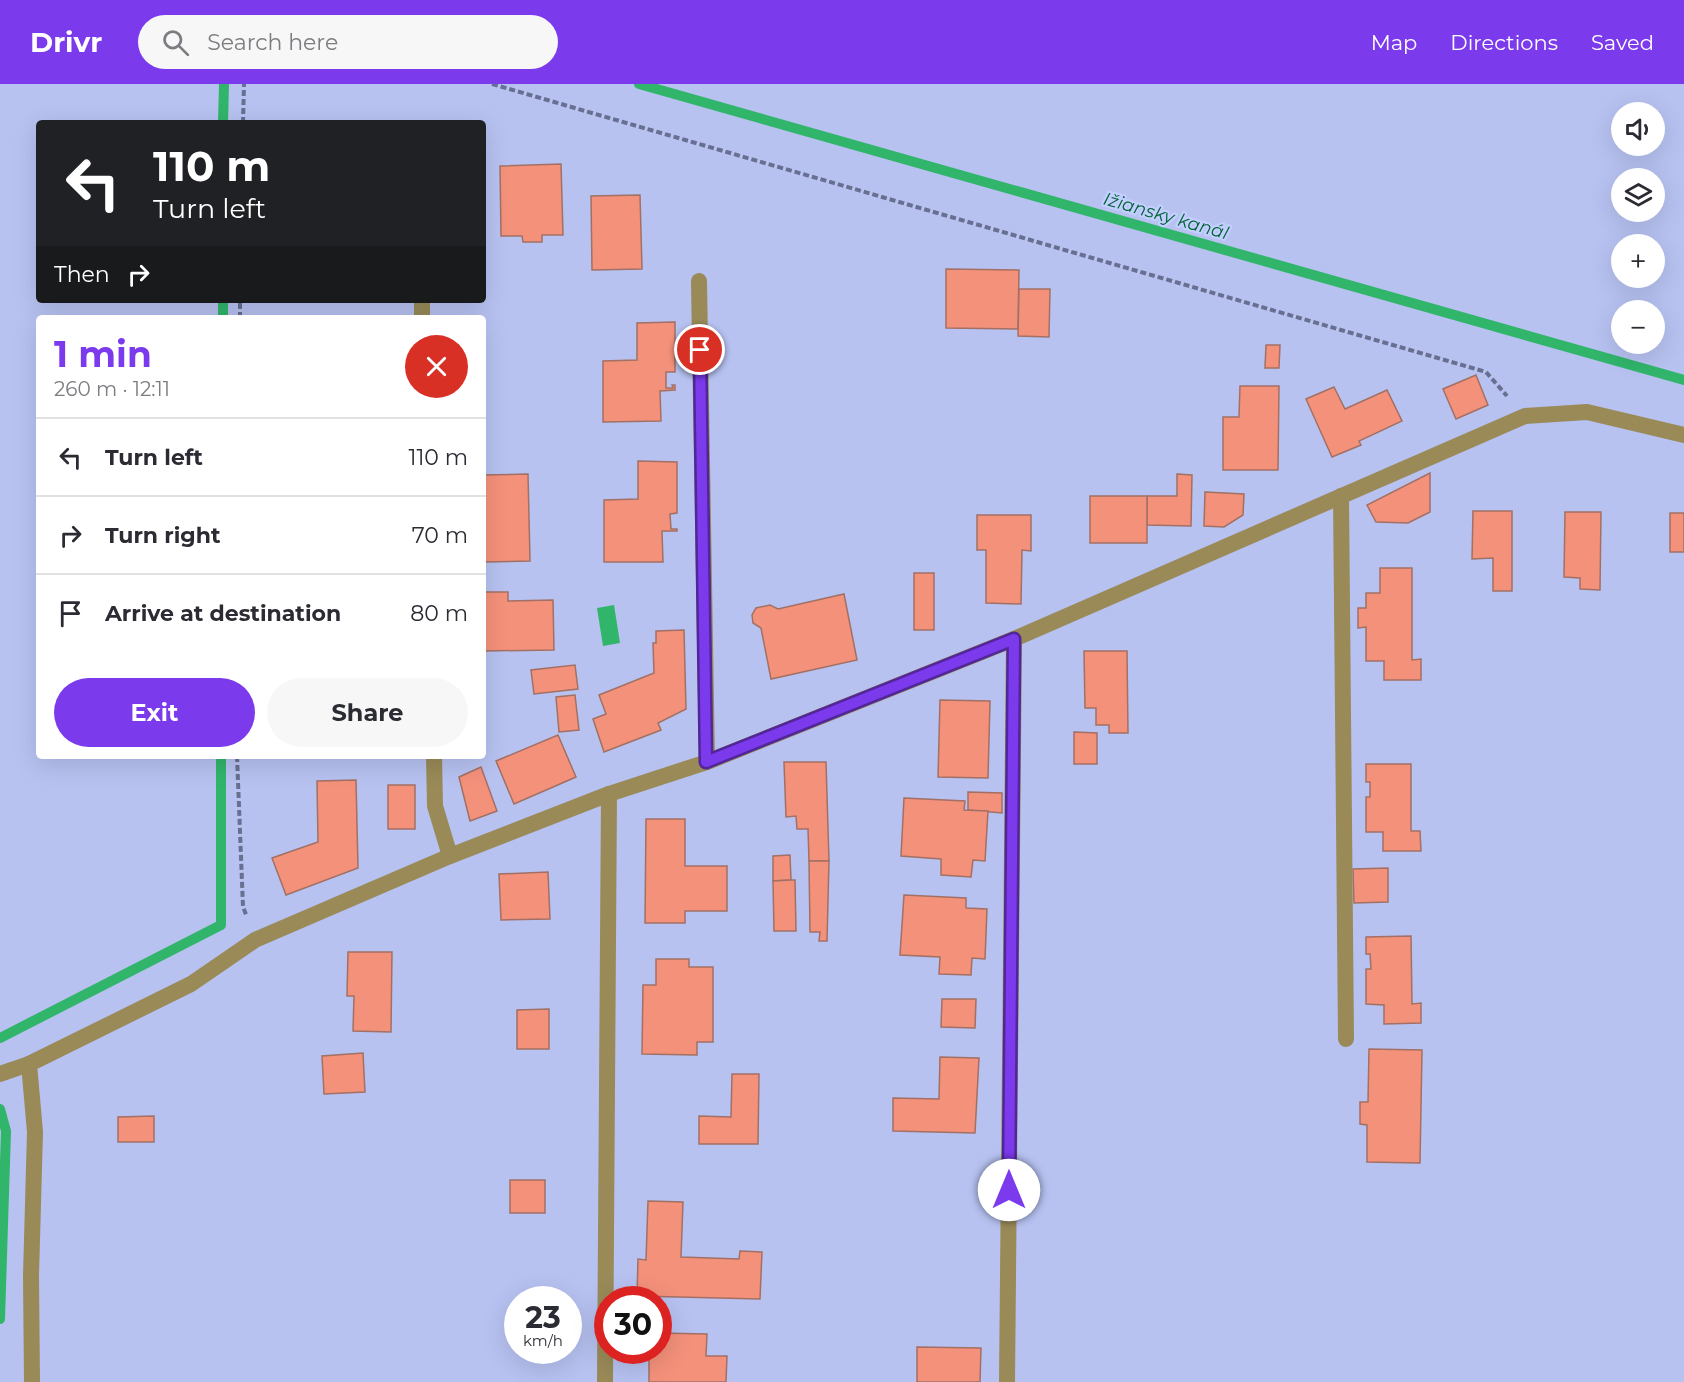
<!DOCTYPE html>
<meta charset="utf-8">
<style>
body{margin:0;font-family:Montserrat,sans-serif;background:#f7f7f7;color:#2b2b33;height:100vh;display:flex;flex-direction:column;font-size:22px;white-space:nowrap}
*{box-sizing:border-box;margin:0}
p{font-size:20px;color:#7c7c81}
.icon{flex:none;width:33px;height:33px;fill:none;stroke:currentColor;stroke-width:2;stroke-linecap:round;stroke-linejoin:round}
.map{position:relative;flex:1;overflow:hidden}
.panel{position:absolute;left:36px;top:231px;width:450px;height:444px;display:flex;flex-direction:column;background:#fff;border-radius:6px;box-shadow:0 6px 24px #0002}
.panel>*{flex:none}
.hud{position:absolute;left:36px;top:36px;width:450px;height:183px;border-radius:6px;box-shadow:0 6px 24px #0002;background:#202124;color:#fff;overflow:hidden}
.tools{position:absolute;left:1611px;top:18px;display:grid;gap:12px}
.tools a{display:grid;place-items:center;width:54px;height:54px;border-radius:50%;background:#fff;box-shadow:0 6px 24px #0002;font-size:30px}
.speed{position:absolute;left:504px;top:1202px;display:flex;gap:12px;font-size:30px;font-weight:700;text-align:center}
.speed>*{display:grid;place-content:center;width:78px;height:78px;border-radius:50%;background:#fff;box-shadow:0 6px 24px #0002;line-height:1}
.speed small{font-size:15px;font-weight:400}
.speed .limit{border:9px solid #d22;background:#fff;color:#111}
.pin{position:absolute;display:grid;place-items:center;width:51px;height:51px;color:#fff;margin:-26px;border:3px solid #fff;border-radius:50%;box-shadow:0 2px 6px #0007}
.me{position:absolute;width:66px;margin:-33px;rotate:0deg;stroke-linejoin:round;filter:drop-shadow(0 0 4px #0008)}
.turn{display:flex;align-items:center;gap:21px;height:126px;padding:0 18px;font-size:27px}
.turn .icon{width:78px;height:78px;stroke-width:2.5}
.turn b{display:block;font-size:42px;line-height:51px}
.then{display:flex;align-items:center;height:57px;padding:0 18px;background:#0003;gap:12px;font-size:22px}
.round{display:grid;place-items:center;flex:none;width:63px;height:63px;border-radius:32px;background:#f7f7f7}
.overview{display:flex;align-items:center;justify-content:space-between;height:102px;padding:0 18px}
h1{font-size:36px;font-weight:700;line-height:45px;color:#7c3aed}
.cta{display:flex;gap:12px;margin-top:auto;padding:12px 18px}
.cta a{flex:1;height:69px;border-radius:36px;background:#7c3aed;color:#fff;font-size:24px;font-weight:700;line-height:69px;text-align:center}
.cta a+a{background:#f7f7f7;color:#2b2b33}
ul{padding:0;list-style:none}
li{display:flex;align-items:center;gap:18px;height:78px;padding:0 18px;border-top:2px solid #e1e1e2}
li div{flex:1}
li b{display:block;font-size:22px}
li em{font-style:normal}
header{display:flex;align-items:center;gap:36px;box-sizing:border-box;height:84px;padding:0 30px;background:#7c3aed;color:#fff}
header strong{font-size:28px}
nav{display:flex;gap:33px;margin-inline-start:auto;font-size:21px}
.search{width:420px;height:54px;background:#f7f7f7;display:flex;align-items:center;gap:15px;box-sizing:border-box;padding:0 21px;border-radius:33px;color:#7c7c81;font-size:22px}
.map>svg:first-child{display:block}
</style>
<header>
<strong>Drivr</strong>
<div class="search"><svg class="icon" aria-label="search" viewBox="0 0 24 24"><circle cx="10" cy="10" r="6"/><path d="M15 15l6 6"/></svg>Search here</div>
<nav><a>Map</a><a>Directions</a><a>Saved</a></nav>
</header>
<div class="map">
<svg width="1684" height="1298" viewBox="0 0 1684 1298">
<rect width="100%" height="100%" fill="#b7c2f1"/>
<!-- water -->
<polygon fill="#31b56b" points="614,521 620,559 603,562 597,524"/>
<g fill="none" stroke-linecap="round" stroke-linejoin="round">
<!-- stream -->
<g stroke="#31b56b" stroke-width="10">
<polyline points="639,0 1684,296"/>
<polyline points="223,39 224,0"/>
<polyline points="223,234 223,216"/>
<polyline points="0,954 221,841 221,672"/>
<polyline points="0,1025 6,1047 0,1235"/>
</g>
</g>
<!-- building -->
<g fill="#f4917b" stroke="#a27064" stroke-width="1.5">
<polygon points="561,80 563,151 542,151 542,158 523,158 522,152 501,152 500,82"/>
<polygon points="640,111 642,185 592,186 591,112"/>
<polygon points="946,185 1019,186 1018,245 946,244"/>
<polygon points="1019,205 1050,205 1049,253 1018,252"/>
<polygon points="675,238 675,288 666,288 666,304 673,304 672,301 675,301 675,306 660,307 661,337 603,338 603,277 637,276 637,239"/>
<polygon points="1266,261 1280,261 1279,284 1265,284"/>
<polygon points="1476,291 1488,321 1456,335 1443,305"/>
<polygon points="1240,302 1279,302 1278,386 1223,386 1223,333 1239,333"/>
<polygon points="1334,303 1345,325 1387,306 1402,337 1359,357 1361,361 1332,373 1306,315"/>
<polygon points="638,377 677,378 677,429 670,430 671,445 677,445 677,447 662,447 663,478 604,478 604,416 638,415"/>
<polygon points="1430,389 1430,428 1408,439 1376,438 1367,421"/>
<polygon points="528,390 530,477 483,478 483,391"/>
<polygon points="1177,390 1192,391 1191,442 1147,441 1147,412 1177,412"/>
<polygon points="1205,408 1244,410 1243,431 1224,443 1204,442"/>
<rect x="1090" y="412" width="57" height="47"/>
<polygon points="1473,427 1512,427 1512,507 1493,507 1493,474 1472,475"/>
<polygon points="1565,428 1601,428 1600,506 1580,505 1580,494 1564,493"/>
<rect x="1670" y="429" width="14" height="39"/>
<polygon points="977,431 1031,431 1031,467 1022,466 1021,520 986,519 986,466 977,466"/>
<polygon points="1380,484 1412,484 1412,576 1421,575 1421,596 1384,596 1384,577 1366,577 1366,543 1358,544 1358,524 1366,524 1366,509 1380,509"/>
<rect x="914" y="489" width="20" height="57"/>
<polygon points="483,508 508,508 508,517 553,516 554,566 483,567"/>
<polygon points="844,510 857,576 771,595 761,544 753,539 752,531 756,524 770,521 778,525"/>
<polygon points="684,546 686,625 658,639 661,646 604,668 593,635 606,630 599,611 654,589 653,559 656,559 656,547"/>
<polygon points="1084,567 1127,567 1128,649 1109,649 1109,641 1096,641 1096,624 1085,624"/>
<polygon points="575,581 578,605 534,610 531,586"/>
<polygon points="575,611 579,646 559,648 556,613"/>
<polygon points="940,616 990,617 988,694 938,693"/>
<polygon points="1074,648 1097,649 1097,680 1074,680"/>
<polygon points="558,651 576,693 514,720 496,677"/>
<polygon points="784,678 826,678 829,777 809,777 808,745 797,745 796,732 786,733"/>
<polygon points="1366,680 1411,680 1411,747 1420,747 1421,767 1383,767 1383,748 1366,748 1366,713 1370,713 1370,698 1366,698"/>
<polygon points="481,683 497,727 470,737 459,693"/>
<polygon points="356,696 358,784 286,811 272,774 318,758 317,697"/>
<rect x="388" y="701" width="27" height="44"/>
<polygon points="968,708 1002,709 1002,729 968,726"/>
<polygon points="904,714 965,717 964,726 988,727 985,777 973,776 971,793 941,791 941,775 901,772"/>
<polygon points="646,735 685,735 685,782 727,782 727,827 685,827 685,839 645,839"/>
<polygon points="790,771 791,796 773,797 773,772"/>
<polygon points="809,777 829,777 827,857 819,857 820,848 810,848"/>
<polygon points="1388,784 1388,818 1354,819 1353,785"/>
<polygon points="548,788 550,835 501,836 499,790"/>
<polygon points="791,796 795,796 796,847 774,847 773,797"/>
<polygon points="904,811 966,814 966,824 987,825 985,875 972,874 971,891 939,890 940,873 900,871"/>
<polygon points="1411,852 1412,920 1421,919 1421,939 1384,940 1384,921 1366,920 1366,885 1371,885 1370,870 1366,870 1366,853"/>
<polygon points="348,868 392,868 391,948 353,947 354,912 347,912"/>
<polygon points="656,875 689,875 689,883 713,883 713,958 697,958 697,971 642,970 643,901 656,901"/>
<polygon points="942,915 976,915 975,944 941,943"/>
<polygon points="549,925 549,965 517,965 517,926"/>
<polygon points="1369,965 1422,966 1420,1079 1367,1078 1367,1041 1360,1040 1360,1018 1368,1018"/>
<polygon points="363,969 365,1008 324,1010 322,972"/>
<polygon points="940,973 979,974 975,1049 893,1047 893,1014 939,1015"/>
<polygon points="732,990 759,990 758,1060 699,1060 699,1032 731,1033"/>
<polygon points="154,1032 154,1058 118,1058 118,1033"/>
<rect x="510" y="1096" width="35" height="33"/>
<polygon points="648,1117 683,1118 681,1173 739,1175 740,1167 762,1168 760,1215 637,1212 638,1175 646,1176"/>
<polygon points="658,1249 707,1250 706,1272 727,1272 726,1298 649,1298 649,1266 658,1266"/>
<polygon points="917,1263 981,1264 980,1298 917,1298"/>
</g>
<g fill="none" stroke-linecap="round" stroke-linejoin="round">
<!-- path -->
<g stroke="#686f90" stroke-width="4" stroke-dasharray="6 3" stroke-linecap="butt">
<polyline points="492,0 1486,288 1507,312"/>
<polyline points="243,39 244,0"/>
<polyline points="240,234 240,216"/>
<polyline points="237,672 243,823 247,833"/>
</g>
<!-- service -->
<polyline stroke="#998a58" stroke-width="16" points="29,980 35,1048 31,1192 32,1298"/>
<!-- minor -->
<g stroke="#998a58" stroke-width="16">
<polyline points="699,197 707,678"/>
<polyline points="422,216 422,234"/>
<polyline points="1341,412 1346,955"/>
<polyline points="434,672 435,722 450,772"/>
<polyline points="0,990 29,980 191,900 255,856 450,772 609,710 707,678 1014,555 1525,332 1587,328 1684,351"/>
<polyline points="605,1298 609,710"/>
<polyline points="1007,1298 1014,555"/>
</g>
</g>
<g fill="none" stroke-linecap="round" stroke-linejoin="round">
<defs>
<polyline id="route" points="700,266 706,678 1014,555 1009,1106"/>
</defs>
<!-- route casing -->
<use href="#route" stroke="#51269a" stroke-width="15"/>
<!-- route -->
<use href="#route" stroke="#7c3aed" stroke-width="10"/>
</g>
<g text-anchor="middle" stroke-width="4.5" stroke-linejoin="round" paint-order="stroke">
<!-- water labels -->
<g font-size="18" font-style="italic" fill="#006334" stroke="#c3cffe">
<text transform="translate(1166 132) rotate(16)" y="6">Ižiansky kanál</text>
</g>
</g>
</svg>
<div class="tools">
<a><svg class="icon" aria-label="sound" viewBox="0 0 24 24"><path d="M4 9h4l5-4v14l-5-4H4zM17 9q2 3 0 6"/></svg></a>
<a><svg class="icon" aria-label="layers" viewBox="0 0 24 24"><path d="M12 4l9 5-9 5-9-5zM3 14l9 5 9-5"/></svg></a>
<a>+</a>
<a>−</a>
</div>
<div class="speed"><div>23<small>km/h</small></div><div class="limit">30</div></div>
<div class="pin" style="left:700px;top:266px;background:#d93025"><svg class="icon" aria-label="arrive" viewBox="0 0 24 24"><path d="M6 21V4h12l-3 4 3 4H6"/></svg></div>
<svg class="me" style="left:1009px;top:1106px" viewBox="-20 -20 40 40"><circle r="19" fill="#fff"/><path d="M0-13L10 11 0 6-10 11z" fill="#7c3aed"/></svg>
<div class="hud">
<div class="turn"><svg class="icon" aria-label="left" viewBox="0 0 24 24"><path d="M17 20v-9H6M10 6l-5 5 5 5"/></svg><div><b>110 m</b>Turn left</div></div>
<div class="then">Then<svg class="icon" aria-label="right" viewBox="0 0 24 24"><path d="M7 20v-9h11M14 6l5 5-5 5"/></svg></div>
</div>
<section class="panel">
<div class="overview"><div><h1>1 min</h1><p>260 m · 12:11</p></div><a class="round" style="background:#d93025;color:#fff"><svg class="icon" aria-label="close" viewBox="0 0 24 24"><path d="M6 6l12 12M18 6L6 18"/></svg></a></div>
<ul>
<li><svg class="icon" aria-label="left" viewBox="0 0 24 24"><path d="M17 20v-9H6M10 6l-5 5 5 5"/></svg><div><b>Turn left</b></div><em>110 m</em></li>
<li><svg class="icon" aria-label="right" viewBox="0 0 24 24"><path d="M7 20v-9h11M14 6l5 5-5 5"/></svg><div><b>Turn right</b></div><em>70 m</em></li>
<li><svg class="icon" aria-label="arrive" viewBox="0 0 24 24"><path d="M6 21V4h12l-3 4 3 4H6"/></svg><div><b>Arrive at destination</b></div><em>80 m</em></li>
</ul>
<div class="cta"><a>Exit</a><a>Share</a></div>
</section>
</div>
